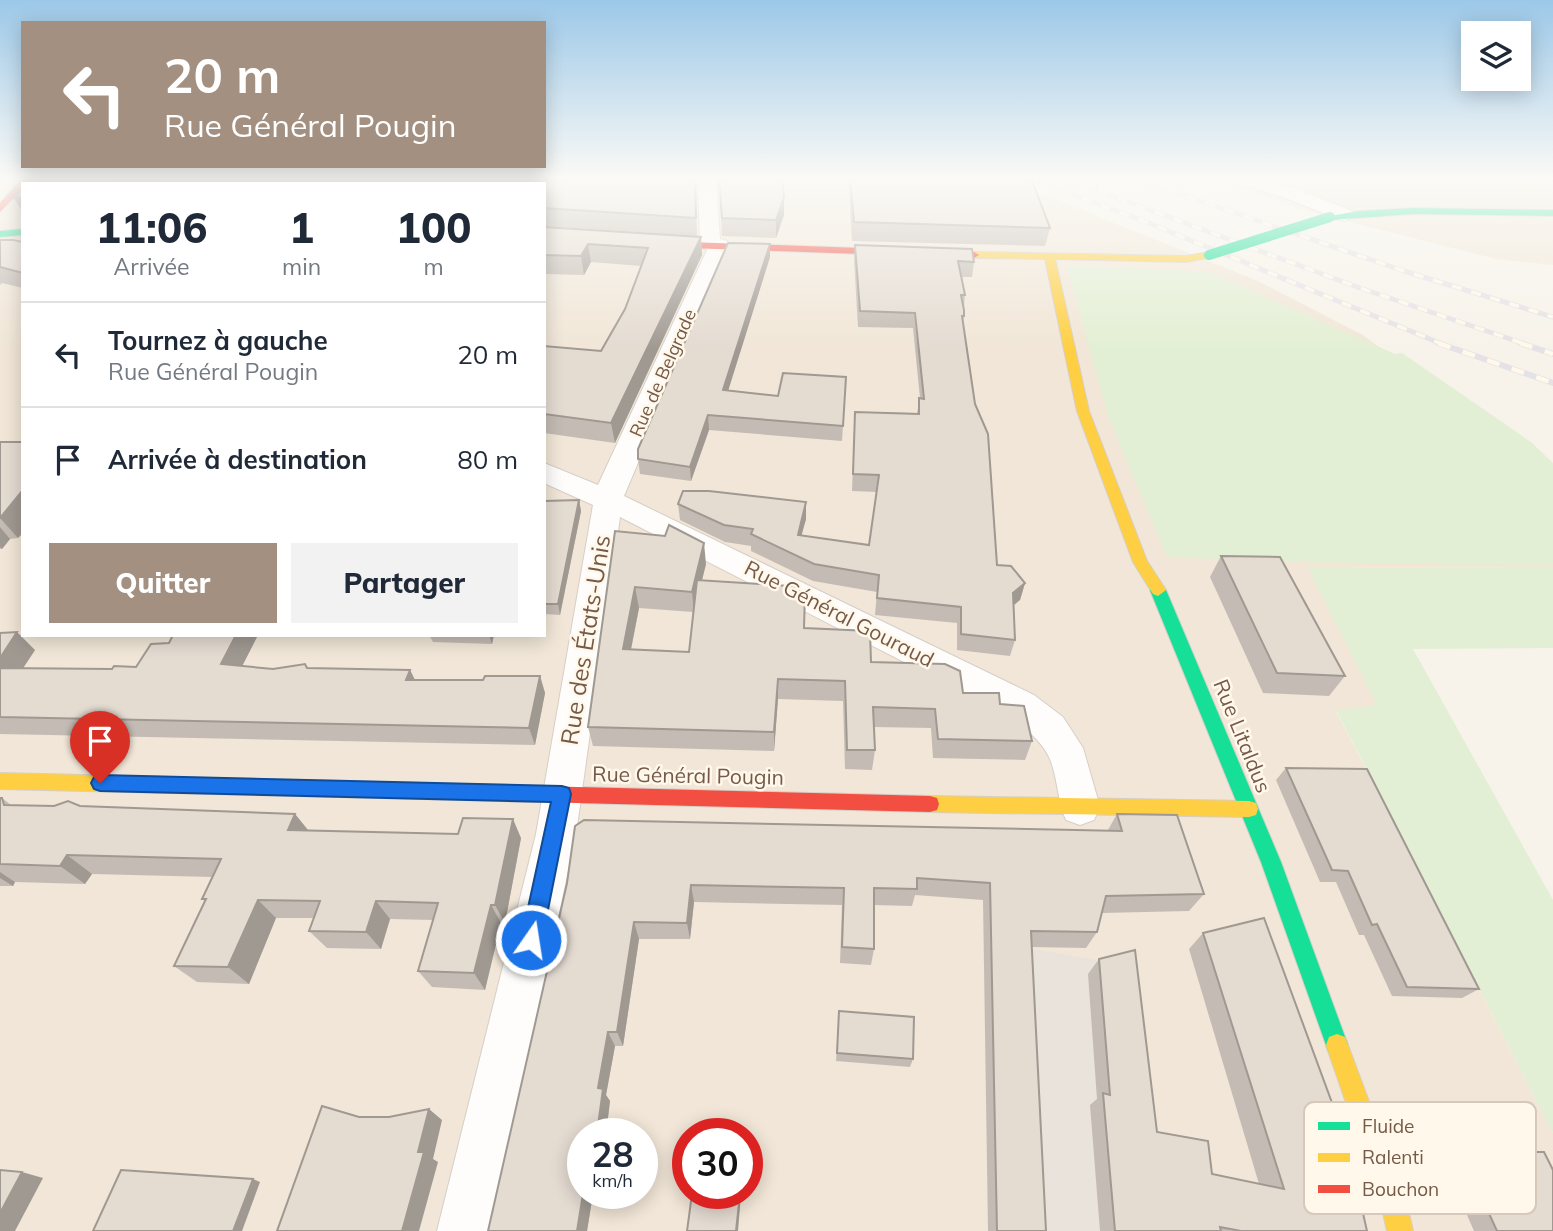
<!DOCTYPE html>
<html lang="fr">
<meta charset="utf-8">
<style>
body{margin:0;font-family:Mulish,sans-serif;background:#f2f2f3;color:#1f2937;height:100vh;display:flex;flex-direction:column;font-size:26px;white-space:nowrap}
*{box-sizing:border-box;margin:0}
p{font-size:23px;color:#747a83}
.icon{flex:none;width:38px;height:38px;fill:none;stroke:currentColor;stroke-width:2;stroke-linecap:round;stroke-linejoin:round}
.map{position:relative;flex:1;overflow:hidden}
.panel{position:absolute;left:21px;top:182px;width:525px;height:455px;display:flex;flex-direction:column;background:#fff;border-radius:0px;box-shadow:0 4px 18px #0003}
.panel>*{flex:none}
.hud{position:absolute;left:21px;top:21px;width:525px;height:147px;border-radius:0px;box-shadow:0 4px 18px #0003;background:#a39081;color:#fff;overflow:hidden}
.controls{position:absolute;left:1461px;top:21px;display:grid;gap:14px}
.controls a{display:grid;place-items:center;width:70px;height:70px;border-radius:0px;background:#fff;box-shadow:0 4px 18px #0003;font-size:35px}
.speed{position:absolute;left:567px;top:1118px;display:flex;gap:14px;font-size:35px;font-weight:700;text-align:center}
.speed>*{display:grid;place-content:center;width:91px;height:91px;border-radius:50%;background:#fff;box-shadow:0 4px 18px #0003;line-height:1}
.speed small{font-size:18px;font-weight:400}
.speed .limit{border:10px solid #d22;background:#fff;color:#111}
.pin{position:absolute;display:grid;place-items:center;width:60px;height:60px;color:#fff;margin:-72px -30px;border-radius:50% 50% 50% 0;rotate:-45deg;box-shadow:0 0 7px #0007}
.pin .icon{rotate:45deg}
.me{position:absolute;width:77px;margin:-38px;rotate:13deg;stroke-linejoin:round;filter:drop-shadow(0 0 5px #0008)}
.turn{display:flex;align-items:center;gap:24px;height:147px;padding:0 28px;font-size:32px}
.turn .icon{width:91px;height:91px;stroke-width:2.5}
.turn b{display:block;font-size:49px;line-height:60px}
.eta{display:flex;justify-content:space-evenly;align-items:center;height:119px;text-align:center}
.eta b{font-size:42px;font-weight:800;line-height:49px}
.primary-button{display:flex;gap:14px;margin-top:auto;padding:14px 28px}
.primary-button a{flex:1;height:80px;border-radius:0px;background:#a39081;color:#fff;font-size:28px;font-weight:800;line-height:80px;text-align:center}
.primary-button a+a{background:#f2f2f3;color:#1f2937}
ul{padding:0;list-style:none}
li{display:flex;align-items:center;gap:21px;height:105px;padding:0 28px;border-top:2px solid #e0e1e3}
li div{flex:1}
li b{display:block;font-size:26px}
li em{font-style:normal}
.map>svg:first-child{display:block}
</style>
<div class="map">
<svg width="1553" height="1231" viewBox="0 0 1553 1231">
<rect width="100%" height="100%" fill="#f7f3ea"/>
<!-- residential -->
<g fill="#f1e6d7" fill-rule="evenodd">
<path d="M0,177H1000L1258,281L1363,335L1388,354L1553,544V567L1308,568L1378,705L1336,711L1553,1133V1231H0ZM23,184H544V635H23ZM583,1134H642V1194H583ZM688,1134H747V1194H688Z"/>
<polygon points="1208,177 1553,177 1553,265 1496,259 1303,210"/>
</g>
<!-- industrial -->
<polygon fill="#eae3db" points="1022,947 1123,965 1152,1231 989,1231"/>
<!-- green -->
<g fill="#e3efd4">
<polygon points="1067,265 1209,272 1395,354 1402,353 1531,442 1553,463 1553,566 1296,562 1167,557 1108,416"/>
<polygon points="1553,567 1553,648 1413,649 1553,900 1553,1133 1336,710 1377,705 1308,568"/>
</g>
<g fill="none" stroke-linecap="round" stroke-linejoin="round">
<defs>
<g id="street">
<path d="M698,177H716L720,239L727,241L730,245L624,496L1034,695L1063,717L1083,748L1100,807L1094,820L1080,825L1066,820C1056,798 1058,769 1045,750C1036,736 1021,725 1008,715L620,517L576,834L491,1231H437L536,834L593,505L544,483V463L598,485L707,250L700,245Z"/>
<path d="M1227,177C1274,177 1309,194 1352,211L1355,215L1345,221L1338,219L1286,198L1230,181Z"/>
</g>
<g id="fast">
<polygon points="1413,208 1553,210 1553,216 1413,214 1330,220 1325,217 1358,211"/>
<polygon points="23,229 23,235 0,237 0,231"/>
<polygon points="1158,584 1166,590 1281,862 1348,1045 1345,1053 1337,1056 1329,1053 1326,1045 1261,862 1150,590"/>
</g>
<g id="slow">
<polygon points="1209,252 1212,253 1212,257 1186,262 1055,259 1089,411 1147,561 1166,590 1158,596 1153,594 1133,562 1077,411 1045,259 974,258 969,255 974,252 1186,256"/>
<polygon points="0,773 462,784 469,786 471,792 469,798 462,800 0,789"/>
<polygon points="930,796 1249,801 1256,803 1258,809 1256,815 1249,817 930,812 923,810 921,804 923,798"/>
<polygon points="1337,1034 1345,1037 1348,1045 1407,1204 1413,1231 1387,1231 1381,1204 1326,1045 1329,1037"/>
</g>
<g id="jam">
<polygon points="23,177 32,177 27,184 23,184 23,188 0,212 0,203"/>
<polygon points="544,232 689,242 974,252 979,255 974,258 689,248 544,238"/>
<polygon points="462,784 930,796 937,798 939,804 937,810 930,812 462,800 455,798 453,792 455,786"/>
</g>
</defs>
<!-- street casing -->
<use href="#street" stroke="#d6cfc7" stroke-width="2"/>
<!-- fast casing -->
<use href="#fast" stroke="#d6cfc6" stroke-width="2"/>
<!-- slow casing -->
<use href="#slow" stroke="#d6cfc6" stroke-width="2"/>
<!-- jam casing -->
<use href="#jam" stroke="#d6cfc6" stroke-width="2"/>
<!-- street -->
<use href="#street" fill="#fefdfc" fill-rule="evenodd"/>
<!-- fast -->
<use href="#fast" fill="#16e098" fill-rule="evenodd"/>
<!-- slow -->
<use href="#slow" fill="#ffcf43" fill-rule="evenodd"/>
<!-- jam -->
<use href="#jam" fill="#f24e42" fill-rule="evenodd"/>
<defs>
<g id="rail-far1">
<polyline points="1026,177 1149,223 1442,344"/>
<polyline points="1061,177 1360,288 1525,344"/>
<polyline points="1130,177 1404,271 1553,317"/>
</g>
<g id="rail">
<polyline points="1438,343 1553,383"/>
<polyline points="1520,343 1553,354"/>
</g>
</defs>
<!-- rail-far1 casing -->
<use href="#rail-far1" stroke="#e5e2e5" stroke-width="5"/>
<!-- rail casing -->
<use href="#rail" stroke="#e5e2e5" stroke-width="6"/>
<!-- rail-far1 -->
<use href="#rail-far1" stroke="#fff8eb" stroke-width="3.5" stroke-dasharray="10" stroke-linecap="butt"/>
<!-- rail -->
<use href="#rail" stroke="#fff8eb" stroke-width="4.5" stroke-dasharray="13" stroke-linecap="butt"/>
<defs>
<polyline id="fast-bridge" points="1209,255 1330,217"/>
</defs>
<!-- fast-bridge casing -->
<use href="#fast-bridge" stroke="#d6cfc6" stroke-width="10" stroke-linecap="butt"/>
<!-- fast-bridge -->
<use href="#fast-bridge" stroke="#16e098" stroke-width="10"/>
</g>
<!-- wall -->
<g fill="#c4bcb4" fill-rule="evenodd">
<polygon points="695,177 697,236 544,226 544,184"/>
<polygon points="719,177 784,197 784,215 776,238 722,236"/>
<polygon points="848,177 928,177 1050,228 1045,246 852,241"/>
<polygon points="544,227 701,237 702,255 615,443 544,433 544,346 601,351 625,309 641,266 591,262 584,275 544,274"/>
<polygon points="0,240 23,242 23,288 2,283 0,285"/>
<polygon points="855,245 974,262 972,277 962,277 965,295 964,306 964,316 963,324 997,565 1025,583 1020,600 1013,605 1015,640 1010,656 957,650 957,623 875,615 877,592 813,581 751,551 751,546 725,542 680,520 678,504 806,502 806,519 801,535 869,545 877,492 852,491 855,412 917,413 920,398 913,328 858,327 854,260"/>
<polygon points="770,257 728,390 778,396 846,377 842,441 709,430 691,481 640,474 638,459"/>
<polygon points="0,442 18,538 10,539 2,549 0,549"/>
<polygon points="579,500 581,511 560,615 544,614 544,501"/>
<path d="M615,531L706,564L702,580L871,662L963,693L1000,704L1032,741L1025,760L933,758L931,728L874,727L875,750L872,770L845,769L843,701L778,699L774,751L593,746L588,727ZM639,608L693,612L689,652L631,650Z"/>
<polygon points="1221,556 1345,676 1329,696 1263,693 1210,577"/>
<polygon points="0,633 35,650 23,668 112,669 136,667 258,635 242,666 273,669 307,668 410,670 415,680 483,680 540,676 545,693 535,745 0,734"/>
<polygon points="429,635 494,635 492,644 433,642"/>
<polygon points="1286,768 1479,989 1462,998 1392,996 1364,935 1359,935 1336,882 1320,882 1276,780"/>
<polygon points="0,798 2,798 11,805 80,806 295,814 309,831 521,838 505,923 501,923 485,990 432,987 418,971 433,920 390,919 381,949 327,948 309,931 314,918 276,918 249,984 197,982 174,966 205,901 202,899 212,877 92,874 85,884 15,882 13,886 0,886"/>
<polygon points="1117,814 1204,894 1189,911 1102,913 1097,932 1086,948 1031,947 1046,1231 988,1231 983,900 915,895 912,906 874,905 874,949 871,965 840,963 842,905 694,902 690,939 639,939 623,1046 615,1046 606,1095 610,1101 606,1134 583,1134 593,1194 587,1231 488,1231 567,883 1108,830"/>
<polygon points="1203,933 1354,1169 1367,1231 1100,1231 1090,1105 1097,1099 1088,974 1099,959 1157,1132 1212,1174 1259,1184 1189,949"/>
<polygon points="839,1011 913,1059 910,1067 836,1061"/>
<polygon points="1461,1152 1553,1231 1474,1231 1442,1158"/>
</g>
<!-- shaded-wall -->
<g fill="#a09992">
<polygon points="138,177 158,177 156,184 100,184"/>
<polygon points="538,177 561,177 542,184"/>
<polygon points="23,197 23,213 14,198"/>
<polygon points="784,197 784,215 776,238 776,220"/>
<polygon points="701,237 702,255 615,443 611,423"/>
<polygon points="588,244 591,262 584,275 581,256"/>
<polygon points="770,244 770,257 724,404 723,390"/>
<polygon points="708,415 709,430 691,481 690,467"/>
<polygon points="23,490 23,533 18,538 0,518"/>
<polygon points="579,500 581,511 560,615 558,604"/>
<polygon points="806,502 806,519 797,552 798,535"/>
<polygon points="0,527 10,539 2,549 0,547"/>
<polygon points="704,543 706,564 694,612 692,592"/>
<polygon points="1025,583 1020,600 1008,610 1013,593"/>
<polygon points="635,587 639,608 627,669 623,649"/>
<polygon points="17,632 35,650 12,685 0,674 0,658"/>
<polygon points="236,635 258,635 234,682 221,664"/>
<polygon points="489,635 494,635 492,644"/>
<polygon points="410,670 419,688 406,680"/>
<polygon points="540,676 545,693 535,745 529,728"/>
<polygon points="778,679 778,699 774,751 774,732"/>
<polygon points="295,814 311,834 288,830"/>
<polygon points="513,819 521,838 505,923 495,905"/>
<polygon points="67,855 92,874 85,884 60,866"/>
<polygon points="0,872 15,882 13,886 0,878"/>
<polygon points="691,885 694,902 690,939 687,923"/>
<polygon points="258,900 276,918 249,984 228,967"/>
<polygon points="376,901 390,919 381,949 366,932"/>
<polygon points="491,905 501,923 485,990 474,973"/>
<polygon points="634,922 639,939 623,1046 617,1032"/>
<polygon points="608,1032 615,1046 606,1095 610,1101 606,1134 603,1134 598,1126 598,1088"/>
<polygon points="429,1109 442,1120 433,1159 438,1162 419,1231 402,1231 418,1152"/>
<polygon points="595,1126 600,1134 593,1134"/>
<polygon points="22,1172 43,1178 15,1231 0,1231 0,1213"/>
<polygon points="253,1179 260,1182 242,1231 233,1231"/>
<polygon points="583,1194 593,1194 587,1231 577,1231"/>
<polygon points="740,1194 741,1194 738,1231 736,1231"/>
</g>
<!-- building -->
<g fill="#e4dbd1" stroke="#a09992" stroke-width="2">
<polygon points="33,177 138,177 100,184 27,184"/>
<polygon points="158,177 538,177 541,180 554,177 695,177 696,218 544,208 544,184 150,184"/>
<polygon points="719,177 782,177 784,197 776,220 722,218"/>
<polygon points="850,177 1028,177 1031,178 1050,228 854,222"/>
<polygon points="23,189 23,197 14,198"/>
<polygon points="544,227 701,237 611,423 544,414 544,346 601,351 625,309 648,248 588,244 581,256 544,255"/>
<polygon points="0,240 13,240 23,242 23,273 0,267"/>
<polygon points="728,243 770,244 723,390 778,396 783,373 846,377 843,426 708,415 690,467 638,459 638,449"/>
<polygon points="855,245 972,249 974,262 958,261 965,295 961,295 964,310 964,316 962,316 975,404 988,434 997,565 1011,566 1025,583 1013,593 1015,640 961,634 961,607 877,598 879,575 814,564 751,534 753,529 724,525 678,504 683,491 709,491 806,502 798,535 869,545 879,475 853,474 855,412 919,414 919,398 924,399 915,313 860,311"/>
<polygon points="0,442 23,442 23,490 0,518"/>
<polygon points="579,500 558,604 544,604 544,501"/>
<polygon points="669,525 704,543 692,592 635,587 623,649 689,652 697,580 790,586 805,594 804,628 870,631 871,662 945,664 960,671 963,693 999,693 1000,704 1024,706 1032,741 938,739 935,709 873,707 875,750 847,750 845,681 778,679 774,732 588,727 615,531 665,536"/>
<polygon points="1221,556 1280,557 1345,676 1277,673"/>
<polygon points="17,632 0,658 0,633"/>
<polygon points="173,635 236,635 221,664 273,669 305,664 307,668 410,670 406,680 483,680 485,676 540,676 529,728 0,717 0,668 112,669 114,666 136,667 151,644 169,643"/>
<polygon points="1286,768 1367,769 1479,989 1407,987 1377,924 1372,925 1348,871 1332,870"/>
<polygon points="0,798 2,798 4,805 54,806 68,801 80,806 295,814 288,830 458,834 463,818 513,819 495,905 491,905 474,973 418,971 438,903 376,901 366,932 309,931 320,901 258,900 228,967 174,966 206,899 202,899 221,859 67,855 60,866 0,864"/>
<polygon points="1117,814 1177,815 1204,894 1106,896 1097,932 1031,931 1046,1231 997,1231 990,883 917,878 917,889 874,888 874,949 842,947 844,888 691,885 687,923 634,922 617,1032 608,1032 598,1088 603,1089 598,1126 595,1126 593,1134 583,1134 583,1194 577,1231 488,1231 567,883 575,826 584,820 1122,831"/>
<polygon points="1264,918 1356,1168 1353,1169 1367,1231 1241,1231 1220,1227 1221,1231 1115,1231 1103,1093 1110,1095 1099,959 1135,950 1157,1132 1208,1141 1212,1174 1284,1189 1203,933"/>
<polygon points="839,1011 914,1017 913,1059 837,1053"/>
<polygon points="322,1106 359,1117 389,1117 429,1109 418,1152 424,1152 402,1231 277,1231"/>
<polygon points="1461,1152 1544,1152 1553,1170 1553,1231 1497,1231"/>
<polygon points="0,1170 22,1172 0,1213"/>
<polygon points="121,1170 253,1179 233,1231 93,1231"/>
<polygon points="692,1194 740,1194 736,1231 687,1231"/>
</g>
<!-- sky -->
<linearGradient id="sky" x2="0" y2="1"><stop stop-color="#9cc8e8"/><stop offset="0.51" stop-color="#fbfaf6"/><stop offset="1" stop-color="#fbfaf6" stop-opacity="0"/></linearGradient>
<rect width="1553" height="350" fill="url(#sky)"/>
<!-- route -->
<polygon fill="#1a73e8" stroke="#114b97" stroke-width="2" points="100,775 562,786 569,788 571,794 542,940 539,948 531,951 524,948 521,940 551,802 100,791 94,789 91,783 94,777"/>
<g text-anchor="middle" stroke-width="5" stroke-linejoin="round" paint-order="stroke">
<!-- far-street labels -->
<g font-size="18" fill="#765a49" stroke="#fff8eb">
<text transform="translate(663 373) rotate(-66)" y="6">Rue de Belgrade</text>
</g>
<!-- street labels -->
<g font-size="21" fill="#765a49" stroke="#fff8eb">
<text transform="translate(839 614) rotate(27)" y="7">Rue Général Gouraud</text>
<text transform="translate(1242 736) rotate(68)" y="7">Rue Litaldus</text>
<text transform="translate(688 776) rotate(1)" y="7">Rue Général Pougin</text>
</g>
<!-- near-street labels -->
<g font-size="24" fill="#765a49" stroke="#fff8eb">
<text transform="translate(586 640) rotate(-81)" y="8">Rue des États-Unis</text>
</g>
</g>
<!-- legend -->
<rect x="1304" y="1102" width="232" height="112" rx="10" fill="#fff8eb" stroke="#d6c9ba" stroke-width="2"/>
<rect x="1318" y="1122" width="32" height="8" fill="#16e098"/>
<rect x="1318" y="1153" width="32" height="9" fill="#ffcf43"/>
<rect x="1318" y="1185" width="32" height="8" fill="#f24e42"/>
<g font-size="19" fill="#765a49">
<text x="1362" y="1133">Fluide</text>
<text x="1362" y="1164">Ralenti</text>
<text x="1362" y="1196">Bouchon</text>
</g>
</svg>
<div class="controls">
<a><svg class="icon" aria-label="layers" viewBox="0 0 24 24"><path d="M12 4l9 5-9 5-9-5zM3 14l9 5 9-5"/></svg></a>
</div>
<div class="speed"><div>28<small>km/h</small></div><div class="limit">30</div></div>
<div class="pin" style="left:100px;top:783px;background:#d93025"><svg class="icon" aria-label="arrive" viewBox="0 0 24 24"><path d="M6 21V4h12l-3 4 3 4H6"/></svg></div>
<svg class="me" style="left:531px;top:940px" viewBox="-20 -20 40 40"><circle r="17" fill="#1a73e8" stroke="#fff" stroke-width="3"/><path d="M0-11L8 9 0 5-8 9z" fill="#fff"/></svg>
<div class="hud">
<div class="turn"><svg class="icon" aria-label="left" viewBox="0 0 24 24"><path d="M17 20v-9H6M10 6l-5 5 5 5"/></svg><div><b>20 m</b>Rue Général Pougin</div></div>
</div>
<section class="panel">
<div class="eta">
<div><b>11:06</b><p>Arrivée</p></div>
<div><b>1</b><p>min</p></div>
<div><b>100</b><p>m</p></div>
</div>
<ul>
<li><svg class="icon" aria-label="left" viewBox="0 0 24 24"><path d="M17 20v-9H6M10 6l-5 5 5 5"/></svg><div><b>Tournez à gauche</b><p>Rue Général Pougin</p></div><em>20 m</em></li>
<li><svg class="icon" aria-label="arrive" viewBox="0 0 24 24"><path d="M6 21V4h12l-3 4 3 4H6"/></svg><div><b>Arrivée à destination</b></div><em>80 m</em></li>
</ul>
<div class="primary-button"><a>Quitter</a><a>Partager</a></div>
</section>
</div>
